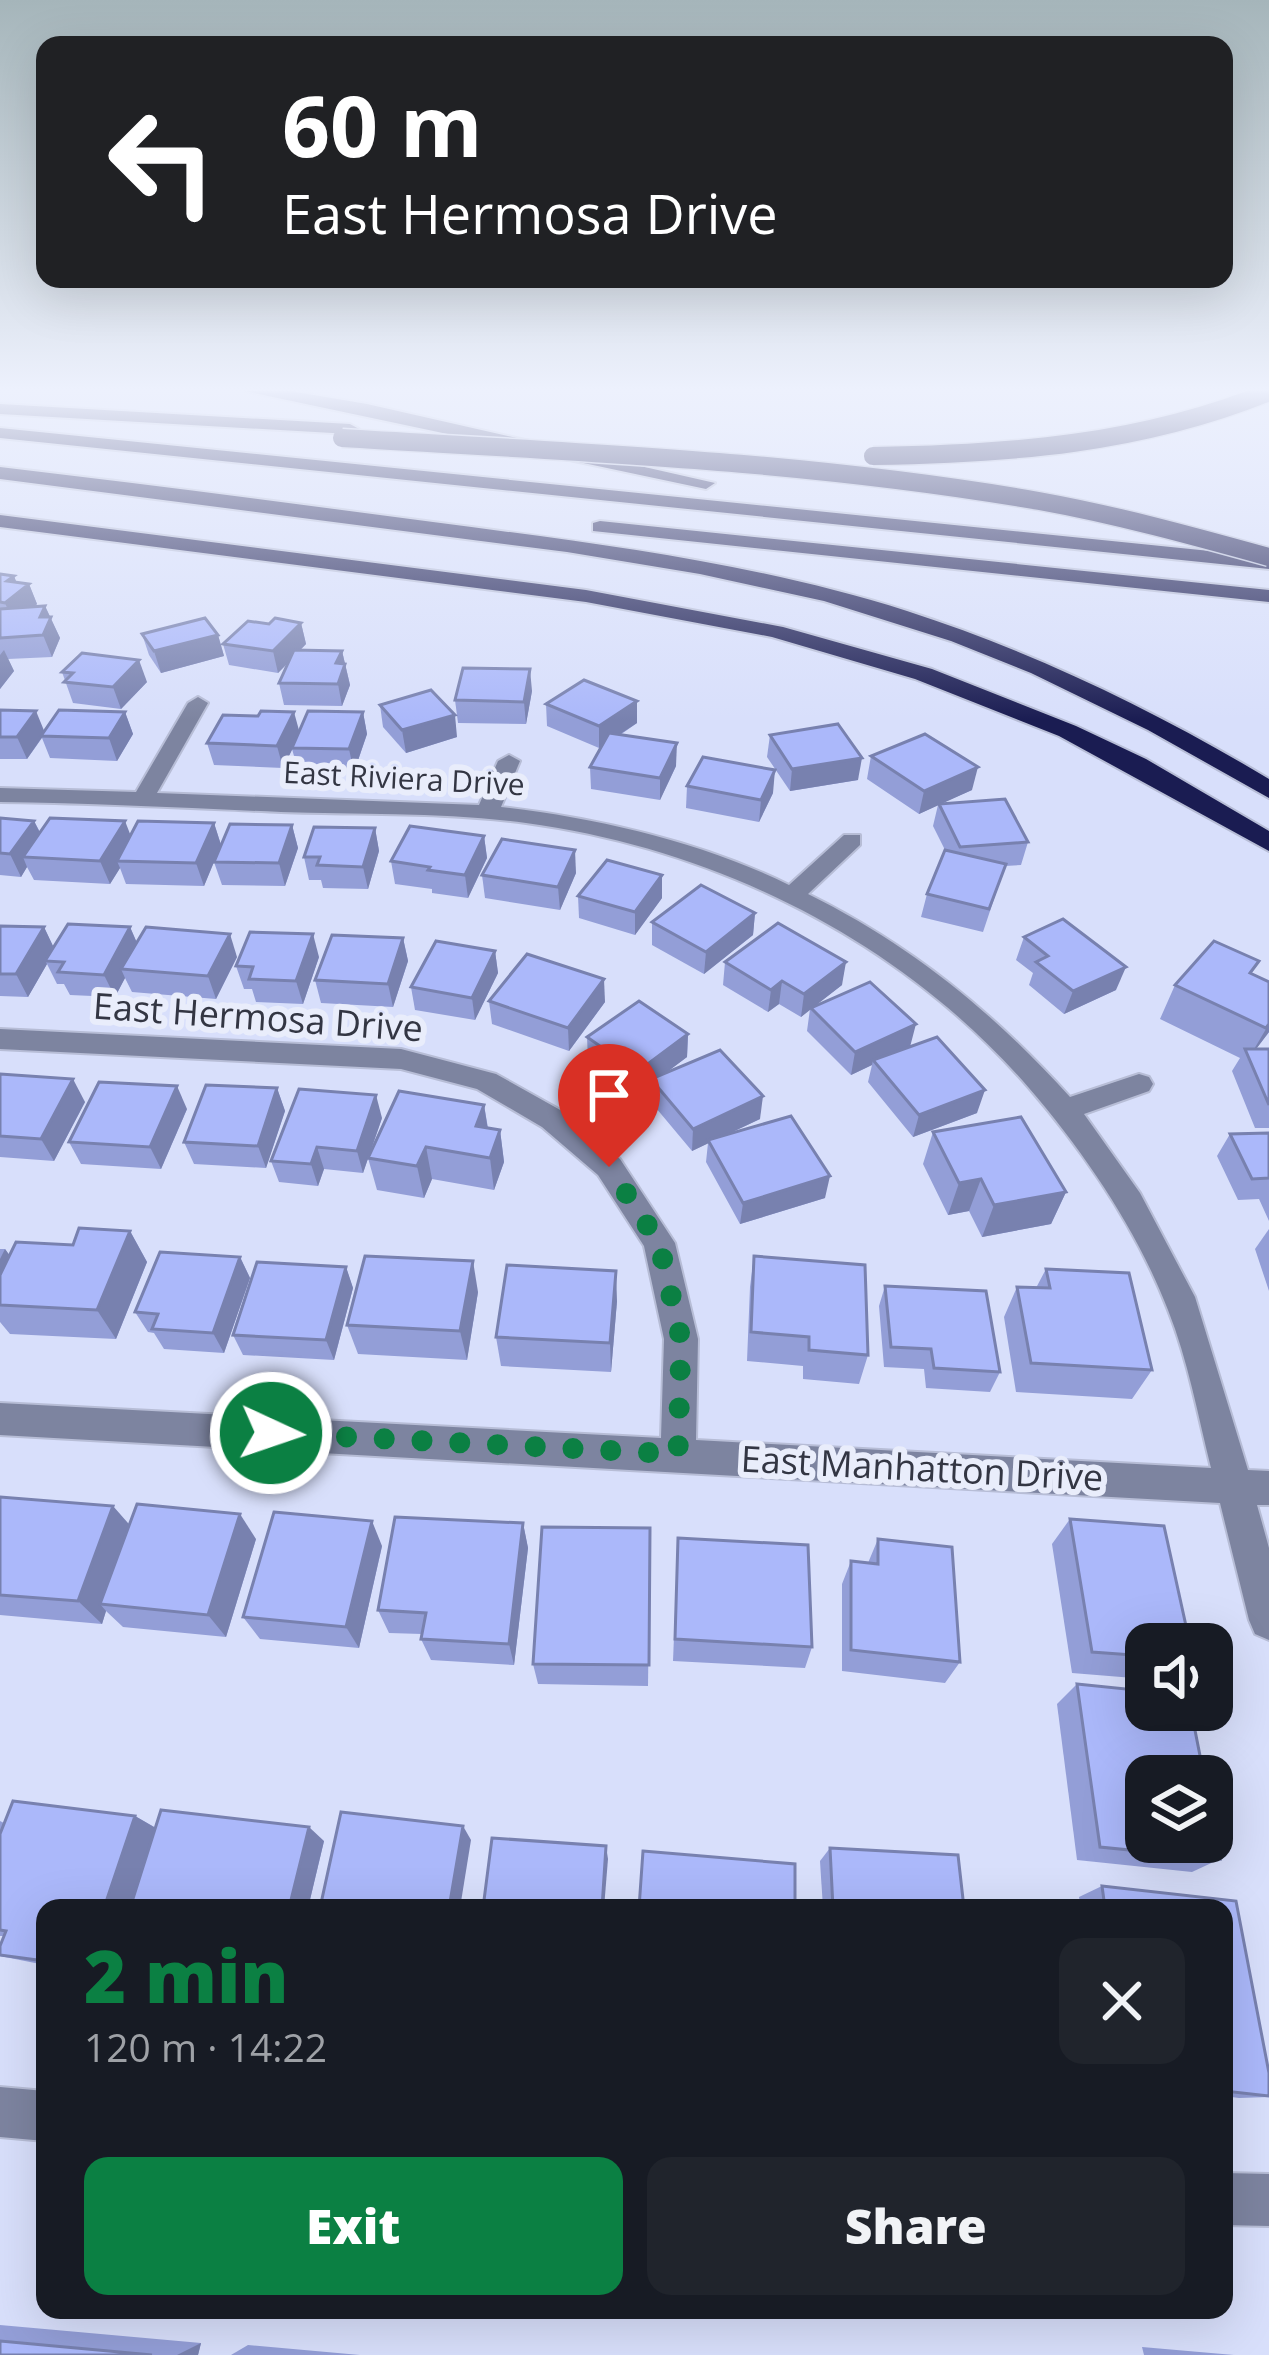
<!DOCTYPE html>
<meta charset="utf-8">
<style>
body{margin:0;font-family:"Open Sans",sans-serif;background:#20242c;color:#f1f3f6;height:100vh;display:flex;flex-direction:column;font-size:45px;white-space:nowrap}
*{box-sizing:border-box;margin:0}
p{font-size:39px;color:#9ea1a6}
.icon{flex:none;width:66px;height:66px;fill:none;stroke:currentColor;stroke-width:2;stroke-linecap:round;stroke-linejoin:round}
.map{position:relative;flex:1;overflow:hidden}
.drawer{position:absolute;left:36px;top:1899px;width:1197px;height:420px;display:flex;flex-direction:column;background:#171b24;border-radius:24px;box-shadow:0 12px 48px #0002}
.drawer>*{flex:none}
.guide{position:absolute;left:36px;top:36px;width:1197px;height:252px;border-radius:24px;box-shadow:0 12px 48px #0002;background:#202124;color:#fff;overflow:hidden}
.fabs{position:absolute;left:1125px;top:1623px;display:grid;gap:24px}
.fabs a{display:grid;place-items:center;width:108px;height:108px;border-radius:24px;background:#171b24;box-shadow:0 12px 48px #0002;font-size:60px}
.pin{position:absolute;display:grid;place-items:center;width:102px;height:102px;color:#fff;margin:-123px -51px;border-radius:50% 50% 50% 0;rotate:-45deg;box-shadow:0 0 12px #0007}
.pin .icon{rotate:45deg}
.me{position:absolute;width:132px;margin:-66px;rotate:93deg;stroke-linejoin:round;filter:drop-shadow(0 0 9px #0008)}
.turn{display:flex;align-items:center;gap:42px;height:252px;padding:0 48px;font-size:54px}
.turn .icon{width:156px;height:156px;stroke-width:2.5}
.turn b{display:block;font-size:84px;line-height:102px}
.round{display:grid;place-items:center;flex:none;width:126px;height:126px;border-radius:24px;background:#20242c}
.overview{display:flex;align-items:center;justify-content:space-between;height:204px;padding:0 48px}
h1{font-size:72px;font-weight:800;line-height:90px;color:#0b8043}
.action{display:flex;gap:24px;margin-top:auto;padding:24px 48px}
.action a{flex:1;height:138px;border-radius:24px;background:#0b8043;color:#fff;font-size:48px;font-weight:800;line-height:138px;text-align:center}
.action a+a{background:#20242c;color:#f1f3f6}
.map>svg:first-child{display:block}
</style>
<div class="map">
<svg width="1269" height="2355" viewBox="0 0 1269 2355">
<rect width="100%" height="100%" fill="#d8dffb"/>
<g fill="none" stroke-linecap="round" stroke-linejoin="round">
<defs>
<g id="minor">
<path d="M198,697L208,703L157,793L479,805L498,761L509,755L520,761L501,807C597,818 702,842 789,885L844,835H860V845L808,894C911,945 993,1012 1070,1097L1139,1074L1149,1077L1153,1084L1149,1091L1084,1114L1140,1193L1195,1297L1248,1470L1269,1471V1505H1257L1269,1548V1640L1255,1634L1249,1620L1220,1503L0,1435V1403L661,1438L664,1339L644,1246L598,1175L542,1127L477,1089L401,1069L0,1049V1029L401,1049L496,1074L562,1111L620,1159L675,1243L698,1339L696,1440L1211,1468C1198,1416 1188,1360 1168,1310C1137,1230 1085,1153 1029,1088C902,941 718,849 526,823C445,812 363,815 281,812C188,808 94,803 0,802V788L136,792L188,703Z"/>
<polygon points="0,2087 45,2091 45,2141 0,2137"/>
<polygon points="1224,2173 1269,2174 1269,2226 1224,2225"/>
</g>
<g id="highway">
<polygon points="245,391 290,391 367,404 715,483 706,489"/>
<polygon points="0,404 350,424 359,429 350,434 0,414"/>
<polygon points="0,428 1269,557 1269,569 0,438"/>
<path d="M0,467C145,484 289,503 433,522C592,543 753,562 907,611C1034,652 1154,710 1269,779V798L1148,730L1031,673L951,641L824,601L700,574L567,552L0,479Z"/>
<polygon points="0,515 586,590 783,627 932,669 1076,726 1146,759 1269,831 1269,851 1059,736 915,679 772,637 586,602 0,527"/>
<polygon points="600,521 1269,590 1269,602 593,531 593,523"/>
</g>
</defs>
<!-- minor casing -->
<use href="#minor" stroke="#b7bdd6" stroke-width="4"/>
<!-- highway casing -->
<use href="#highway" stroke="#b7bdd6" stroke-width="4"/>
<!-- minor -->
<use href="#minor" fill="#7d84a0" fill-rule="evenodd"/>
<!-- highway -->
<use href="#highway" fill="#1a1c52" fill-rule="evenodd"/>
<defs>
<g id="highway-bridge">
<path d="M342,438C575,452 809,461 1039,501C1117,515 1193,536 1269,557"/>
<path d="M873,456C1010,454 1141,444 1269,392"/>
</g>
</defs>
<!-- highway-bridge casing -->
<use href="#highway-bridge" stroke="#b7bdd6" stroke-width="21" stroke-linecap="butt"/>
<!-- highway-bridge -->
<use href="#highway-bridge" stroke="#1a1c52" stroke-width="18"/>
</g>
<!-- wall -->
<g fill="#939ed7">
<polygon points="0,574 14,576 16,582 29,584 37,604 35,607 45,606 60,638 52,657 8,659 14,671 0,689"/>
<polygon points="301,623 306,644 300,650 342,651 350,685 342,706 284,705 279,683 288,663 278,673 229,665 223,644 269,624"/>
<polygon points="142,634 218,635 224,656 161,673 149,655"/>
<polygon points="62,672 147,682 121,709 73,703"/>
<polygon points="532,691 526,724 458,723 455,700"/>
<polygon points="546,704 637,723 620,735 676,766 660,800 591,789 590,767 601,747 599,748 547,726"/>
<polygon points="380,705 457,737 406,753 383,727"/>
<polygon points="0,710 44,731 125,712 133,734 117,761 50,758 42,738 27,759 0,759"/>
<polygon points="363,712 367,734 354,772 298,770 292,749 283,768 214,765 207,743 299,732"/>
<polygon points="770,735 858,780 790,791 767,757"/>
<polygon points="871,756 972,790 942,803 1028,842 1021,865 1005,866 983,932 921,917 927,894 945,850 933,826 938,805 919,814 867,779"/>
<polygon points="687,786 773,793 759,822 686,808"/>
<polygon points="0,818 34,821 40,832 130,835 214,823 221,845 204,886 126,884 120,868 110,884 34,880 27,867 21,877 0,875"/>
<polygon points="292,825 298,848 285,886 222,885 214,862"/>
<polygon points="375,828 379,851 368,889 323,888 321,880 309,880 304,857"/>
<polygon points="484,836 487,858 468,898 432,893 432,889 395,884 391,861"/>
<polygon points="576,873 560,910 485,898 482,875"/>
<polygon points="662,875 662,898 635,935 579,918 578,896"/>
<polygon points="755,913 753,935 704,974 652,945 652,922"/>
<polygon points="0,926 44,927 53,947 130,927 137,943 237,957 216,999 132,992 125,978 115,997 70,995 64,984 57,984 47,964 28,997 0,996"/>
<polygon points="1024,937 1116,990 1064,1014 1029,985 1033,973 1016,960"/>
<polygon points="403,938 408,961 393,1007 321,1003 315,980"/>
<polygon points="495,951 498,973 475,1020 415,1010 411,987"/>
<polygon points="319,957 303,1004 256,1002 252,989 244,989 236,966"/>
<polygon points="725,962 842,985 814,1006 911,1046 977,1113 913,1137 868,1082 872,1065 851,1075 807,1031 810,1009 801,1017 779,1004 768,1012 723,985"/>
<polygon points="1252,974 1269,982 1269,1032 1256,1049 1269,1049 1269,1128 1255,1128 1232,1071 1240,1058 1160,1019 1175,985"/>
<polygon points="489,1001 605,1002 569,1051 492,1024"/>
<polygon points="688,1034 687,1057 665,1073 760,1119 724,1136 825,1198 740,1224 706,1162 708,1143 692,1151 651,1102 651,1084 637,1094 588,1060 587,1037"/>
<polygon points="0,1074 85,1102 54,1161 0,1157"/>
<polygon points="277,1088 285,1111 266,1168 194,1164 184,1142"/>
<polygon points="484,1105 488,1128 500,1130 504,1162 494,1190 432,1179 424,1198 377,1190 368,1158"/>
<polygon points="187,1109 161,1169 81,1164 69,1142"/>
<polygon points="382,1118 363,1173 324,1169 318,1186 279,1182 271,1161"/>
<polygon points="933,1132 1066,1192 1051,1224 982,1237 969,1211 948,1215 923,1164"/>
<polygon points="1269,1133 1269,1221 1259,1199 1238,1200 1217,1156 1230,1134"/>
<polygon points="1269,1229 1269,1291 1255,1249"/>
<polygon points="130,1231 147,1262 116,1339 10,1334 0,1322 0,1249 5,1249 10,1256 73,1245"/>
<polygon points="754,1256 868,1355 859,1384 803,1379 803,1366 747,1361 750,1287"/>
<polygon points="240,1257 250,1278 224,1353 164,1349 154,1333 148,1332 135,1312"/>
<polygon points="346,1267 353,1288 334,1360 243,1355 233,1335"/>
<polygon points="1046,1269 1152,1370 1132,1399 1016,1392 1004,1317 1017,1287 1036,1288"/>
<polygon points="885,1286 1000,1372 990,1392 926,1388 924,1369 884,1367 879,1306"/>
<polygon points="478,1292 467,1360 358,1354 347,1325"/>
<polygon points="617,1301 611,1372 501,1366 496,1337"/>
<polygon points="0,1497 130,1525 256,1539 226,1637 123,1627 106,1611 102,1624 0,1615"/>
<polygon points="1070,1519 1146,1644 1146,1679 1072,1673 1052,1544"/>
<polygon points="523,1523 528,1548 514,1665 431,1660 421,1639 422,1634 389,1633 378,1610"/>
<polygon points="650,1528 648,1686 538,1684 533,1664"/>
<polygon points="678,1538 812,1647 805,1668 673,1661"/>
<polygon points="878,1539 960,1662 945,1683 842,1671 842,1584 851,1561 868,1563"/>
<polygon points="382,1546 359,1648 260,1639 243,1617"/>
<polygon points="1077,1684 1220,1859 1192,1872 1077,1860 1057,1704"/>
<polygon points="135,1816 156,1828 324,1841 308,1908 45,1908 45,1965 0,1956 4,1936 0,1936 0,1821 4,1823"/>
<polygon points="830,1848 964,1908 823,1908 820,1861"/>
<polygon points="1102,1886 1236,1901 1269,2073 1269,2097 1239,2098 1224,2096 1224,1908 1081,1908 1079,1897"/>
<polygon points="0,2325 201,2343 198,2355 0,2355"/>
<polygon points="248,2345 360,2355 231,2355"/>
<polygon points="1142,2347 1234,2355 1144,2355"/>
</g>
<!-- shaded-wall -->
<g fill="#7881af">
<polygon points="14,576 20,591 29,584 37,604 14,624 5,603 7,581"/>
<polygon points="45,606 60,638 52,657 43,635 40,617"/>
<polygon points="301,623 306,644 278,673 273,651"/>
<polygon points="218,635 224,656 161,673 154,651"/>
<polygon points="4,650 14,671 0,689 0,655"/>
<polygon points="342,651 350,685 342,706 338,684 336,663"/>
<polygon points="139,660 147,682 121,709 113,687"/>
<polygon points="530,669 532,691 526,724 524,702"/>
<polygon points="637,701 637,723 599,748 599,726"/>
<polygon points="36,711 45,733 27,759 17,737"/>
<polygon points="125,712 133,734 117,761 109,738"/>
<polygon points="294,712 300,734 283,768 277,746"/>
<polygon points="363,712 367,734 354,772 349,749"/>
<polygon points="455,715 457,737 406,753 402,730"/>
<polygon points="677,743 676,766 660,800 660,778"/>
<polygon points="862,758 858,780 790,791 792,769"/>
<polygon points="978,767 972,790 919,814 924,791"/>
<polygon points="775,770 773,793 759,822 761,800"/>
<polygon points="34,821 45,843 23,857 27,867 21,877 10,854"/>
<polygon points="125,821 134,844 117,861 120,868 110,884 100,861"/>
<polygon points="214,823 221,845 204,886 196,863"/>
<polygon points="292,825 298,848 285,886 279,863"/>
<polygon points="375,828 379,851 368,889 363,867"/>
<polygon points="484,836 487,858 468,898 465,875"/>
<polygon points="575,850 576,873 560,910 558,887"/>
<polygon points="662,875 662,898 635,935 635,912"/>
<polygon points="755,913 753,935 704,974 706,952"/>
<polygon points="44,927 55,950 45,961 47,964 28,997 16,974"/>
<polygon points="130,927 140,950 121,969 125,978 115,997 104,975"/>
<polygon points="230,934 237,957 216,999 208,976"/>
<polygon points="313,934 319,957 303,1004 296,981"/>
<polygon points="403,938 408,961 393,1007 388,984"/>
<polygon points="495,951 498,973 475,1020 472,998"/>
<polygon points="846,962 842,985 801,1017 804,994"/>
<polygon points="1126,967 1116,990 1064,1014 1073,991"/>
<polygon points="604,979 605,1002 569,1051 568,1028"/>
<polygon points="782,981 779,1004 768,1012 771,990"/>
<polygon points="916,1024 910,1047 873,1060 872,1065 851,1075 855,1052"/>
<polygon points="1269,1024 1269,1032 1247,1061"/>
<polygon points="688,1034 687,1057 654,1082 651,1079 651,1084 637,1094 637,1072"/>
<polygon points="73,1079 85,1102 54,1161 41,1139"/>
<polygon points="177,1086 187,1109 161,1169 150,1147"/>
<polygon points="277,1088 285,1111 266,1168 258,1146"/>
<polygon points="985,1090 977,1113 913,1137 919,1115"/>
<polygon points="376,1095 382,1118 363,1173 357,1151"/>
<polygon points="763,1096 760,1119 692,1151 693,1129"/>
<polygon points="484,1105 489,1137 481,1158 476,1126"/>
<polygon points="500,1130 504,1162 494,1190 490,1158"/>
<polygon points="317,1147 324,1169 318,1186 311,1164"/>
<polygon points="426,1147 432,1179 424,1198 417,1166"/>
<polygon points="830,1176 825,1198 740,1224 743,1203"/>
<polygon points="981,1179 969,1211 948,1215 959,1183"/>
<polygon points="1066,1192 1051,1224 982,1237 994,1205"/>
<polygon points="130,1231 147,1262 116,1339 97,1310"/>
<polygon points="5,1249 20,1270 0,1305 0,1259"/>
<polygon points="240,1257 250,1278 224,1353 213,1333"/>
<polygon points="473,1261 478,1292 467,1360 460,1331"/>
<polygon points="346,1267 353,1288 334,1360 326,1340"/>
<polygon points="616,1271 617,1301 611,1372 610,1343"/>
<polygon points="113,1506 135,1531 100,1604 106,1611 102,1624 78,1601"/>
<polygon points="240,1514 256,1539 226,1637 208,1615"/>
<polygon points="372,1521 382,1546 359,1648 346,1627"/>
<polygon points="523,1523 528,1548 514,1665 509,1644"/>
<polygon points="135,1816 159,1830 134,1908 104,1908"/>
<polygon points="463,1826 471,1840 460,1908 449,1908"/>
<polygon points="309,1827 324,1841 308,1908 289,1908"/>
<polygon points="606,1846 608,1859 604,1908 602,1908"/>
<polygon points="201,2343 198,2355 177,2355"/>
</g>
<!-- building -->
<g fill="#abb8fa" stroke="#7881af" stroke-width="3">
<polygon points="0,574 14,576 7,581 29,584 5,603 0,602"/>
<polygon points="45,606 40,617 51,617 43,635 0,638 0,609"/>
<polygon points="205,618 218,635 154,651 142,634"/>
<polygon points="275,618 301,623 273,651 223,644 248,621 269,624"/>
<polygon points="294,650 342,651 336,663 345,664 338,684 279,683"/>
<polygon points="82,653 139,660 113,687 64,682 73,673 62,672"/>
<polygon points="463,668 530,669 524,702 455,700"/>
<polygon points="584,680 637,701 599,726 546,704"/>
<polygon points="431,690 455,715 402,730 380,705"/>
<polygon points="0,710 36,711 17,737 0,737"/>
<polygon points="59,710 125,712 109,738 41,736"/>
<polygon points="261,711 294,712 277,746 207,743 223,715 258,716"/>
<polygon points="308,711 363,712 349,749 292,748"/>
<polygon points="838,724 862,758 792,769 770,735"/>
<polygon points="609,733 677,743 660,778 590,767"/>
<polygon points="925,734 978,767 924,791 871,756"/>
<polygon points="703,757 775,770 761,800 687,786"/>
<polygon points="1005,799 1028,842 960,847 939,804"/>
<polygon points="0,818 34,821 10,854 0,853"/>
<polygon points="50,818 125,821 100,861 23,857"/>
<polygon points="138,821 214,823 196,863 117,861"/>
<polygon points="230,824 292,825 279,863 214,862"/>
<polygon points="410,826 484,836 465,875 428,870 430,867 391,861"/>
<polygon points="314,827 375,828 363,867 317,865 320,857 304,857"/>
<polygon points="502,839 575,850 558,887 482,875"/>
<polygon points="945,850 1006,864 989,909 927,894"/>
<polygon points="607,860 662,875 635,912 578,896"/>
<polygon points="701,885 755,913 706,952 652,922"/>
<polygon points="1063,919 1126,967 1073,991 1036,962 1048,956 1024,937"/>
<polygon points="778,923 846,962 804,994 782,981 771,990 725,962"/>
<polygon points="68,924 130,927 104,975 58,972 64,962 45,961"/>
<polygon points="0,926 44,927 16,974 0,974"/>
<polygon points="146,927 230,934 208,976 121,969"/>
<polygon points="250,932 313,934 296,981 249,979 253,967 236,966"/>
<polygon points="332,935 403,938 388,984 315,980"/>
<polygon points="436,941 495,951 472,998 411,987"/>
<polygon points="1214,941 1259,961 1250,973 1269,982 1269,1024 1266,1028 1175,985"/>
<polygon points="527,954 604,979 568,1028 489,1001"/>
<polygon points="870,982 916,1024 855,1052 811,1008"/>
<polygon points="639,1001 688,1034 637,1072 587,1037"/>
<polygon points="937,1037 985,1090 919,1115 873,1060"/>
<polygon points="1245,1049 1269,1049 1269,1105"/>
<polygon points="720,1050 763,1096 693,1129 651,1079"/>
<polygon points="0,1074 73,1079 41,1139 0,1136"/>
<polygon points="99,1082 177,1086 150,1147 69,1142"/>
<polygon points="206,1085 277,1088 258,1146 184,1142"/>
<polygon points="299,1089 376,1095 357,1151 317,1147 311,1164 271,1161"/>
<polygon points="399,1091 484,1105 476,1126 500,1130 490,1158 426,1147 417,1166 368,1158"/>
<polygon points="791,1116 830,1176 743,1203 708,1140"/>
<polygon points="1021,1117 1066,1192 994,1205 981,1179 959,1183 933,1132"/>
<polygon points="1269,1133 1269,1178 1252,1179 1230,1134"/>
<polygon points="79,1228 130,1231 97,1310 0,1305 0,1275 16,1242 73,1245"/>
<polygon points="160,1252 240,1257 213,1333 152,1329 158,1314 135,1312"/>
<polygon points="365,1256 473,1261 460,1331 347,1325"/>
<polygon points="754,1256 865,1265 868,1355 809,1350 809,1337 751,1332"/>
<polygon points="257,1262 346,1267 326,1340 233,1335"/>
<polygon points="507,1265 616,1271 610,1343 496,1337"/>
<polygon points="1046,1269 1129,1273 1152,1370 1031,1363 1017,1287 1050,1288"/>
<polygon points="885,1286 986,1291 1000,1372 934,1368 931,1349 891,1347"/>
<polygon points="0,1497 113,1506 78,1601 0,1595"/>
<polygon points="137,1504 240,1514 208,1615 100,1604"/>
<polygon points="274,1512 372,1521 346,1627 243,1617"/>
<polygon points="395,1517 523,1523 509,1644 421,1639 426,1613 378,1610"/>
<polygon points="1070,1519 1164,1526 1190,1644 1146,1644 1146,1656 1092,1652"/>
<polygon points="542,1527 650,1528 649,1665 533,1664"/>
<polygon points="678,1538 808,1545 812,1647 675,1639"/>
<polygon points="878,1539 952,1547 960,1662 851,1650 851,1561 878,1564"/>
<polygon points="1077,1684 1146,1691 1146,1710 1191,1710 1204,1776 1146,1776 1146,1842 1212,1842 1212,1816 1220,1859 1100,1847"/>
<polygon points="13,1801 135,1816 104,1908 45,1908 45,1961 0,1955 0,1946 6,1931 0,1930 0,1834"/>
<polygon points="161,1810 309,1827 289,1908 130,1908"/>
<polygon points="341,1812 463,1826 449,1908 320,1908"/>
<polygon points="492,1838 606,1846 602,1908 483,1908"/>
<polygon points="830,1848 958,1855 964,1908 833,1908"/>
<polygon points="643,1851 795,1864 795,1908 639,1908"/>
<polygon points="1102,1886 1236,1901 1269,2073 1269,2096 1224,2091 1224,1908 1105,1908"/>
<polygon points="0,2341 152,2355 0,2355"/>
</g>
<!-- sky -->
<linearGradient id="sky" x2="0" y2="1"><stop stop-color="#a5b5ba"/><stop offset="0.54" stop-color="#edf1fd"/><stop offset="1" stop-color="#edf1fd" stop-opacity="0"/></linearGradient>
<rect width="1269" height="721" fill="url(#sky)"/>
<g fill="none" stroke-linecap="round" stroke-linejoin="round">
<!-- route -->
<polyline stroke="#0b8043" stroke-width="21" stroke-dasharray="0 37.8" points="271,1433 678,1454 681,1339 659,1243 609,1167"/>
</g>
<g text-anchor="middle" stroke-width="12" stroke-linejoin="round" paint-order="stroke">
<!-- far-street labels -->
<g font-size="30" fill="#333643" stroke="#e9edfb">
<text transform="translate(404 779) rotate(3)" y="10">East Riviera Drive</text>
</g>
<!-- street labels -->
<g font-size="36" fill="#333643" stroke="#e9edfb">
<text transform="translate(258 1017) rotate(4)" y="13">East Hermosa Drive</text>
<text transform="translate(922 1468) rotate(3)" y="13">East Manhatton Drive</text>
</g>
</g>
</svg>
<div class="fabs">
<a><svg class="icon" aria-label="sound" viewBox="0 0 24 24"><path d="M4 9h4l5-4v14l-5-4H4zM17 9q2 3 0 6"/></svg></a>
<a><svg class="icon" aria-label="layers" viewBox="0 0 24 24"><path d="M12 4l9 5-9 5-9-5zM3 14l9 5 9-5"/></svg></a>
</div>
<div class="pin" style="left:609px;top:1167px;background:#d93025"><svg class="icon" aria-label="arrive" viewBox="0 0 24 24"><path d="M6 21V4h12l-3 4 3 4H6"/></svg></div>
<svg class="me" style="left:271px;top:1433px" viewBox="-20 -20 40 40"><circle r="17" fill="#0b8043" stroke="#fff" stroke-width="3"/><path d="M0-11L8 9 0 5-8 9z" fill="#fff"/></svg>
<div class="guide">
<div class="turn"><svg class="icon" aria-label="left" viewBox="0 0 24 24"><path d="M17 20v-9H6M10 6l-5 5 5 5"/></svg><div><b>60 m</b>East Hermosa Drive</div></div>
</div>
<section class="drawer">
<div class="overview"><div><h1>2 min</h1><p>120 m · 14:22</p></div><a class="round"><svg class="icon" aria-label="close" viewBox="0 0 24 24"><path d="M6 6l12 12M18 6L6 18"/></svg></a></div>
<div class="action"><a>Exit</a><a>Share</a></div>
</section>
</div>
